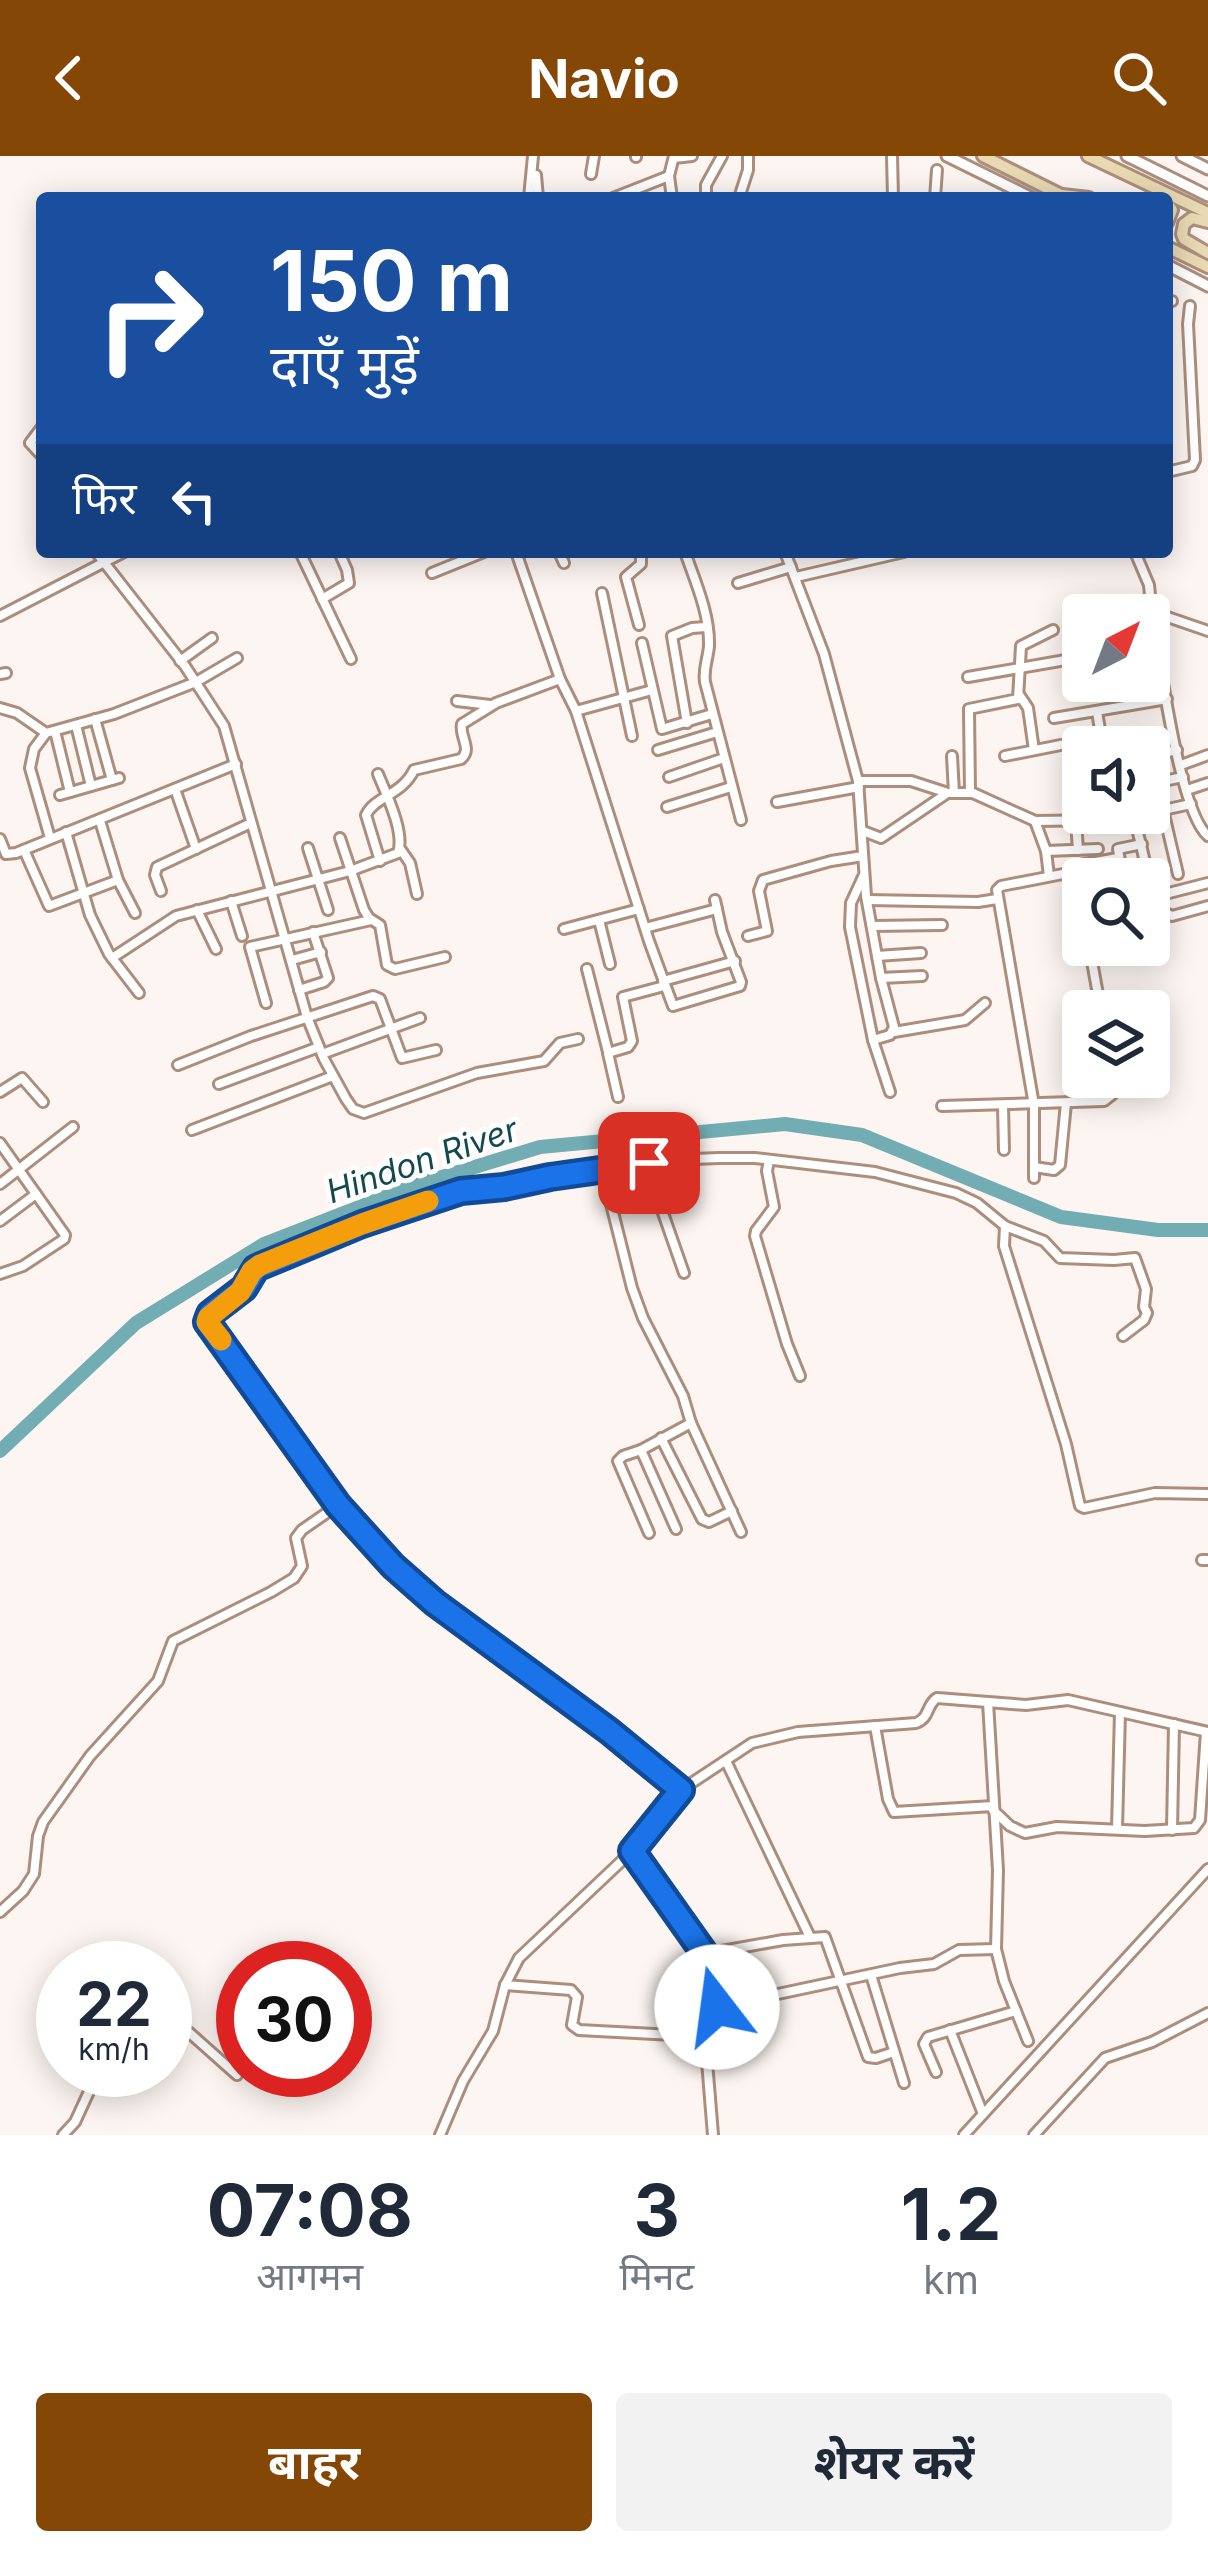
<!DOCTYPE html>
<html lang="hi">
<meta charset="utf-8">
<style>
body{margin:0;font-family:Inter,"Noto Sans Devanagari",sans-serif;background:#f2f2f3;color:#1f2937;height:100vh;display:flex;flex-direction:column;font-size:45px;white-space:nowrap}
*{box-sizing:border-box;margin:0}
p{font-size:39px;color:#747a83}
.icon{flex:none;width:66px;height:66px;fill:none;stroke:currentColor;stroke-width:2;stroke-linecap:round;stroke-linejoin:round}
.map{position:relative;height:1979px;overflow:hidden}
.drawer{display:flex;flex-direction:column;background:#fff;flex:1}
.drawer>*{flex:none}
.top-card{position:absolute;left:36px;top:36px;width:1137px;height:366px;border-radius:12px;box-shadow:0 6px 30px #0003;background:#1a4fa0;color:#fff;overflow:hidden}
.needle{width:78px;rotate:42deg}
.controls{position:absolute;left:1062px;top:438px;display:grid;gap:24px}
.controls a{display:grid;place-items:center;width:108px;height:108px;border-radius:12px;background:#fff;box-shadow:0 6px 30px #0003;font-size:60px}
.speed{position:absolute;left:36px;top:1785px;display:flex;gap:24px;font-size:60px;font-weight:700;text-align:center}
.speed>*{display:grid;place-content:center;width:156px;height:156px;border-radius:50%;background:#fff;box-shadow:0 6px 30px #0003;line-height:1}
.speed small{font-size:30px;font-weight:400}
.speed .limit{border:18px solid #d22;background:#fff;color:#111}
.pin{position:absolute;display:grid;place-items:center;width:102px;height:102px;color:#fff;margin:-51px;border-radius:24px;box-shadow:0 6px 18px #0006}
.me{position:absolute;width:132px;margin:-66px;rotate:345deg;stroke-linejoin:round;filter:drop-shadow(0 0 9px #0008)}
.turn{display:flex;align-items:center;gap:42px;height:252px;padding:0 36px;font-size:54px}
.turn .icon{width:156px;height:156px;stroke-width:2.5}
.turn b{display:block;font-size:84px;line-height:102px}
.then{display:flex;align-items:center;height:114px;padding:0 36px;background:#0003;gap:24px;font-size:45px}
.eta{display:flex;justify-content:space-evenly;align-items:center;height:204px;text-align:center}
.eta b{font-size:72px;font-weight:700;line-height:84px}
.primary-button{display:flex;gap:24px;margin-top:auto;padding:24px 36px}
.primary-button a{flex:1;height:138px;border-radius:12px;background:#854706;color:#fff;font-size:48px;font-weight:700;line-height:138px;text-align:center}
.primary-button a+a{background:#f2f2f3;color:#1f2937}
header{display:flex;justify-content:space-between;align-items:center;height:156px;padding:0 36px;background:#854706;color:#fff;font-size:54px;font-weight:700}
.map>svg:first-child{display:block}
</style>
<header><svg class="icon" aria-label="back" viewBox="0 0 24 24"><path d="M15 5l-7 7 7 7"/></svg>Navio<svg class="icon" aria-label="search" viewBox="0 0 24 24"><circle cx="10" cy="10" r="6"/><path d="M15 15l6 6"/></svg></header>
<div class="map">
<svg width="1208" height="1979" viewBox="0 0 1208 1979">
<rect width="100%" height="100%" fill="#fcf5f1"/>
<g fill="none" stroke-linecap="round" stroke-linejoin="round">
<!-- river -->
<polyline stroke="#72adb4" stroke-width="14" points="0,1295 136,1167 264,1088 416,1029 540,991 785,968 862,979 1061,1061 1158,1074 1208,1074"/>
<defs>
<g id="minor">
<polyline points="892,0 893,42"/>
<polyline points="636,1 636,0"/>
<polyline points="674,2 692,0"/>
<polyline points="591,18 594,0"/>
<polyline points="536,19 538,42"/>
<polyline points="529,42 533,0"/>
<polyline points="613,42 669,20"/>
<polyline points="672,42 669,20 674,0"/>
<polyline points="706,42 706,29 722,0"/>
<polyline points="739,42 748,14 748,0"/>
<polyline points="935,42 937,14"/>
<polyline points="1167,145 1172,145"/>
<polyline points="42,271 30,287 42,300"/>
<polyline points="1167,316 1192,310 1195,304 1188,168 1190,150"/>
<polyline points="96,396 185,510 224,570 307,861 324,903 346,943 353,953 364,957 477,917 544,905 560,887 578,883"/>
<polyline points="300,396 351,503"/>
<polyline points="516,396 560,523 576,555 649,785 673,850 740,830 741,826 722,776 715,744"/>
<polyline points="559,396 564,407"/>
<path d="M685,396C695,425 710,458 709,490C708,503 703,512 705,526L741,664"/>
<polyline points="785,396 824,498 858,625 866,740 881,822 894,871 890,879 873,884"/>
<path d="M1135,396L1149,429L1152,460C1160,503 1179,656 1208,680"/>
<polyline points="432,417 484,396"/>
<polyline points="796,421 904,396"/>
<polyline points="738,427 791,411"/>
<polyline points="602,437 632,580"/>
<polyline points="322,443 349,427 347,414 339,396"/>
<polyline points="1153,456 1208,475"/>
<polyline points="0,460 124,396"/>
<polyline points="639,469 626,421 641,408 641,396"/>
<polyline points="642,487 662,573 712,558"/>
<polyline points="180,505 212,482"/>
<polyline points="0,518 6,517"/>
<polyline points="968,521 1083,501"/>
<polyline points="1020,540 1028,552 1034,594"/>
<polyline points="457,545 490,549"/>
<polyline points="0,552 17,557 46,577"/>
<polyline points="576,555 652,534"/>
<polyline points="1097,556 1103,591"/>
<polyline points="1054,562 1167,543"/>
<polyline points="95,563 112,624"/>
<polyline points="687,567 672,480 692,472 706,471"/>
<polyline points="76,569 91,630"/>
<polyline points="55,575 70,636"/>
<polyline points="658,594 717,576"/>
<polyline points="952,600 954,637"/>
<polyline points="1005,600 1101,581"/>
<polyline points="1149,600 1177,594"/>
<polyline points="1181,609 1208,599"/>
<polyline points="669,621 724,602"/>
<polyline points="858,625 911,625 948,637 973,637 1035,665 1107,664 1148,657"/>
<polyline points="1149,628 1183,621"/>
<polyline points="175,633 196,693"/>
<polyline points="1187,634 1208,627"/>
<polyline points="970,636 969,553 1018,543 1021,490 1053,474"/>
<polyline points="1079,636 1076,616 1083,613"/>
<polyline points="60,639 119,622"/>
<polyline points="777,646 859,631"/>
<polyline points="667,651 731,631"/>
<polyline points="1163,654 1178,718"/>
<polyline points="1149,657 1191,648"/>
<polyline points="1134,660 1156,752 1172,760 1208,750"/>
<polyline points="100,665 118,724 135,757"/>
<polyline points="1035,665 1046,695 1098,693"/>
<polyline points="1076,665 1078,694"/>
<polyline points="863,675 881,682 946,638"/>
<polyline points="66,676 90,759 109,798 139,837"/>
<polyline points="50,682 30,612 34,593 46,577 114,558 196,526 237,502"/>
<polyline points="340,682 364,754 369,762 380,769 387,809 395,813 445,801"/>
<polyline points="0,683 6,698 16,697 236,608"/>
<polyline points="308,692 328,754"/>
<polyline points="24,694 49,750 118,724"/>
<polyline points="401,694 410,707 417,738"/>
<polyline points="1046,695 1049,720"/>
<path d="M380,705L366,659C374,641 402,639 414,614L461,603C473,593 459,581 462,568L496,547L560,523"/>
<polyline points="1073,716 1084,708 1118,702"/>
<polyline points="863,721 851,747 850,771 873,884 890,936"/>
<polyline points="1123,723 1118,693 1142,688"/>
<polyline points="161,735 155,719 157,711 251,667"/>
<polyline points="1153,738 1161,739 1208,727"/>
<polyline points="867,744 978,746 997,743"/>
<polyline points="231,745 242,780"/>
<polyline points="197,754 216,793"/>
<polyline points="599,764 610,808"/>
<polyline points="872,770 942,769"/>
<polyline points="645,772 717,753"/>
<polyline points="564,773 639,753"/>
<polyline points="748,780 767,775 759,735 763,724 831,705 863,700"/>
<polyline points="1089,789 1101,855"/>
<polyline points="877,800 921,797"/>
<path d="M112,802L176,760L350,715L398,697C405,676 387,640 378,618"/>
<polyline points="292,804 321,796"/>
<polyline points="587,813 608,896"/>
<polyline points="881,822 922,820"/>
<polyline points="663,825 735,805"/>
<polyline points="299,834 324,826 328,822 313,776"/>
<polyline points="266,847 250,791 371,764"/>
<polyline points="894,876 965,864 985,847"/>
<polyline points="322,898 420,862"/>
<polyline points="178,909 251,880 373,840 380,843 402,902 436,894"/>
<polyline points="219,928 319,891"/>
<polyline points="0,936 22,922 43,946"/>
<polyline points="618,941 608,897 628,891 632,885 623,841 664,830"/>
<polyline points="942,950 1104,945 1113,938 1111,921"/>
<polyline points="1003,950 1004,994"/>
<polyline points="192,974 333,920"/>
<polyline points="0,987 65,1079 64,1083 23,1110 0,1118"/>
<polyline points="769,1004 767,1015 774,1051 756,1075 755,1080 787,1188 800,1220"/>
<polyline points="649,1007 656,1037 684,1117"/>
<polyline points="1034,1011 1054,1014 1060,1009 1066,947"/>
<polyline points="603,1016 632,1132 643,1162 683,1240 691,1267 741,1376"/>
<polyline points="1034,1022 1034,949 997,734 1001,730 1073,716 1083,755"/>
<polyline points="0,1028 73,971"/>
<polyline points="0,1065 36,1038"/>
<polyline points="1005,1070 1004,1090 1066,1288 1080,1350 1084,1352 1155,1337 1208,1338"/>
<polyline points="661,1282 702,1363 709,1366 732,1355"/>
<polyline points="641,1294 623,1300 618,1305 649,1377"/>
<polyline points="676,1373 641,1294 691,1267"/>
<polyline points="1202,1404 1208,1404"/>
<polyline points="988,1546 998,1714 996,1793 1004,1825 1028,1885"/>
<polyline points="875,1570 888,1643 894,1656 993,1650"/>
<polyline points="726,1605 810,1781"/>
<path d="M681,1634L752,1587L798,1576L916,1567C930,1562 926,1549 937,1542L1026,1549L1068,1544L1208,1576"/>
<polyline points="993,1654 1010,1670 1025,1677 1057,1671 1145,1675 1194,1672 1200,1664 1206,1576"/>
<polyline points="1117,1673 1120,1556"/>
<polyline points="1172,1674 1174,1568"/>
<polyline points="632,1695 715,1816 718,1846 716,1859 703,1886"/>
<polyline points="0,1756 23,1735 34,1718 38,1680 43,1666 90,1600 158,1525 173,1485 271,1436 294,1422 302,1410 296,1382 302,1374 338,1349"/>
<polyline points="705,1798 783,1784 825,1781 868,1901 876,1902 894,1896"/>
<polyline points="871,1819 904,1927"/>
<polyline points="505,1829 571,1834 577,1841 572,1869 579,1874 692,1880 699,1883 706,1893 713,1979"/>
<polyline points="717,1851 900,1812 934,1808 959,1794 996,1793"/>
<polyline points="165,1855 237,1919"/>
<polyline points="950,1874 983,1958"/>
<polyline points="936,1916 924,1888 928,1881 1016,1855"/>
<polyline points="63,1979 75,1966 99,1914"/>
<path d="M440,1979L463,1925L493,1875L505,1829L519,1802L630,1697L681,1634C590,1553 479,1495 393,1409C321,1337 271,1249 209,1170L207,1166C214,1150 231,1146 243,1133C251,1124 250,1117 260,1109L362,1068L461,1035L504,1031L668,1004L719,1002H755L875,1016L956,1037L977,1047L1005,1070L1044,1085L1060,1102L1114,1104L1135,1102L1146,1133L1144,1151L1147,1157L1144,1164L1123,1180"/>
<polyline points="964,1979 1208,1713"/>
<polyline points="1034,1979 1105,1902 1152,1886 1208,1857"/>
</g>
<g id="tertiary">
<polyline points="947,0 1032,42"/>
<polyline points="1127,0 1208,40"/>
<polyline points="1182,0 1208,13"/>
<polyline points="1167,109 1208,130"/>
</g>
<g id="secondary">
<polyline points="983,0 1067,42"/>
<polyline points="1088,0 1208,57"/>
<polyline points="1062,39 1089,42"/>
<polyline points="1167,47 1172,54 1167,67"/>
<polyline points="1208,66 1192,62 1184,68 1182,78 1184,83 1208,97"/>
<polyline points="1167,91 1208,111"/>
</g>
</defs>
<!-- minor casing -->
<use href="#minor" stroke="#ad8e7c" stroke-width="14"/>
<!-- tertiary casing -->
<use href="#tertiary" stroke="#ad8e7c" stroke-width="15"/>
<!-- secondary casing -->
<use href="#secondary" stroke="#ad8e7c" stroke-width="16"/>
<!-- minor -->
<use href="#minor" stroke="#fff" stroke-width="8"/>
<!-- tertiary -->
<use href="#tertiary" stroke="#fff" stroke-width="9"/>
<!-- secondary -->
<use href="#secondary" stroke="#e8d9b2" stroke-width="10"/>
</g>
<g fill="none" stroke-linecap="round" stroke-linejoin="round">
<defs>
<polyline id="route" points="649,1007 550,1021 504,1031 461,1035 362,1068 256,1112 244,1132 210,1158 207,1166 338,1349 393,1410 435,1447 609,1575 681,1634 632,1695 712,1808 717,1826 717,1851"/>
</defs>
<!-- route casing -->
<use href="#route" stroke="#114b97" stroke-width="30"/>
<!-- route -->
<use href="#route" stroke="#1a73e8" stroke-width="21"/>
<!-- slow -->
<polyline stroke="#f59e0b" stroke-width="21" points="221,1184 207,1166 208,1162 240,1136 252,1115 260,1109 362,1068 428,1045"/>
</g>
<g text-anchor="middle" stroke-width="10" stroke-linejoin="round" paint-order="stroke">
<!-- water labels -->
<g font-size="33" font-style="italic" fill="#13494f" stroke="#fff">
<text transform="translate(422 1004) rotate(-19)" y="12">Hindon River</text>
</g>
</g>
</svg>
<div class="controls">
<a><svg class="needle" viewBox="-14 -14 28 28"><path d="M0-13l5 13h-10z" fill="#e53935"/><path d="M0 13l5-13h-10z" fill="#747a83"/></svg></a>
<a><svg class="icon" aria-label="sound" viewBox="0 0 24 24"><path d="M4 9h4l5-4v14l-5-4H4zM17 9q2 3 0 6"/></svg></a>
<a><svg class="icon" aria-label="search" viewBox="0 0 24 24"><circle cx="10" cy="10" r="6"/><path d="M15 15l6 6"/></svg></a>
<a><svg class="icon" aria-label="layers" viewBox="0 0 24 24"><path d="M12 4l9 5-9 5-9-5zM3 14l9 5 9-5"/></svg></a>
</div>
<div class="speed"><div>22<small>km/h</small></div><div class="limit">30</div></div>
<div class="pin" style="left:649px;top:1007px;background:#d93025"><svg class="icon" aria-label="arrive" viewBox="0 0 24 24"><path d="M6 21V4h12l-3 4 3 4H6"/></svg></div>
<svg class="me" style="left:717px;top:1851px" viewBox="-20 -20 40 40"><circle r="19" fill="#fff"/><path d="M0-13L10 11 0 6-10 11z" fill="#1a73e8"/></svg>
<div class="top-card">
<div class="turn"><svg class="icon" aria-label="right" viewBox="0 0 24 24"><path d="M7 20v-9h11M14 6l5 5-5 5"/></svg><div><b>150 m</b>दाएँ मुड़ें</div></div>
<div class="then">फिर<svg class="icon" aria-label="left" viewBox="0 0 24 24"><path d="M17 20v-9H6M10 6l-5 5 5 5"/></svg></div>
</div>
</div>
<section class="drawer">
<div class="eta">
<div><b>07:08</b><p>आगमन</p></div>
<div><b>3</b><p>मिनट</p></div>
<div><b>1.2</b><p>km</p></div>
</div>
<div class="primary-button"><a>बाहर</a><a>शेयर करें</a></div>
</section>
